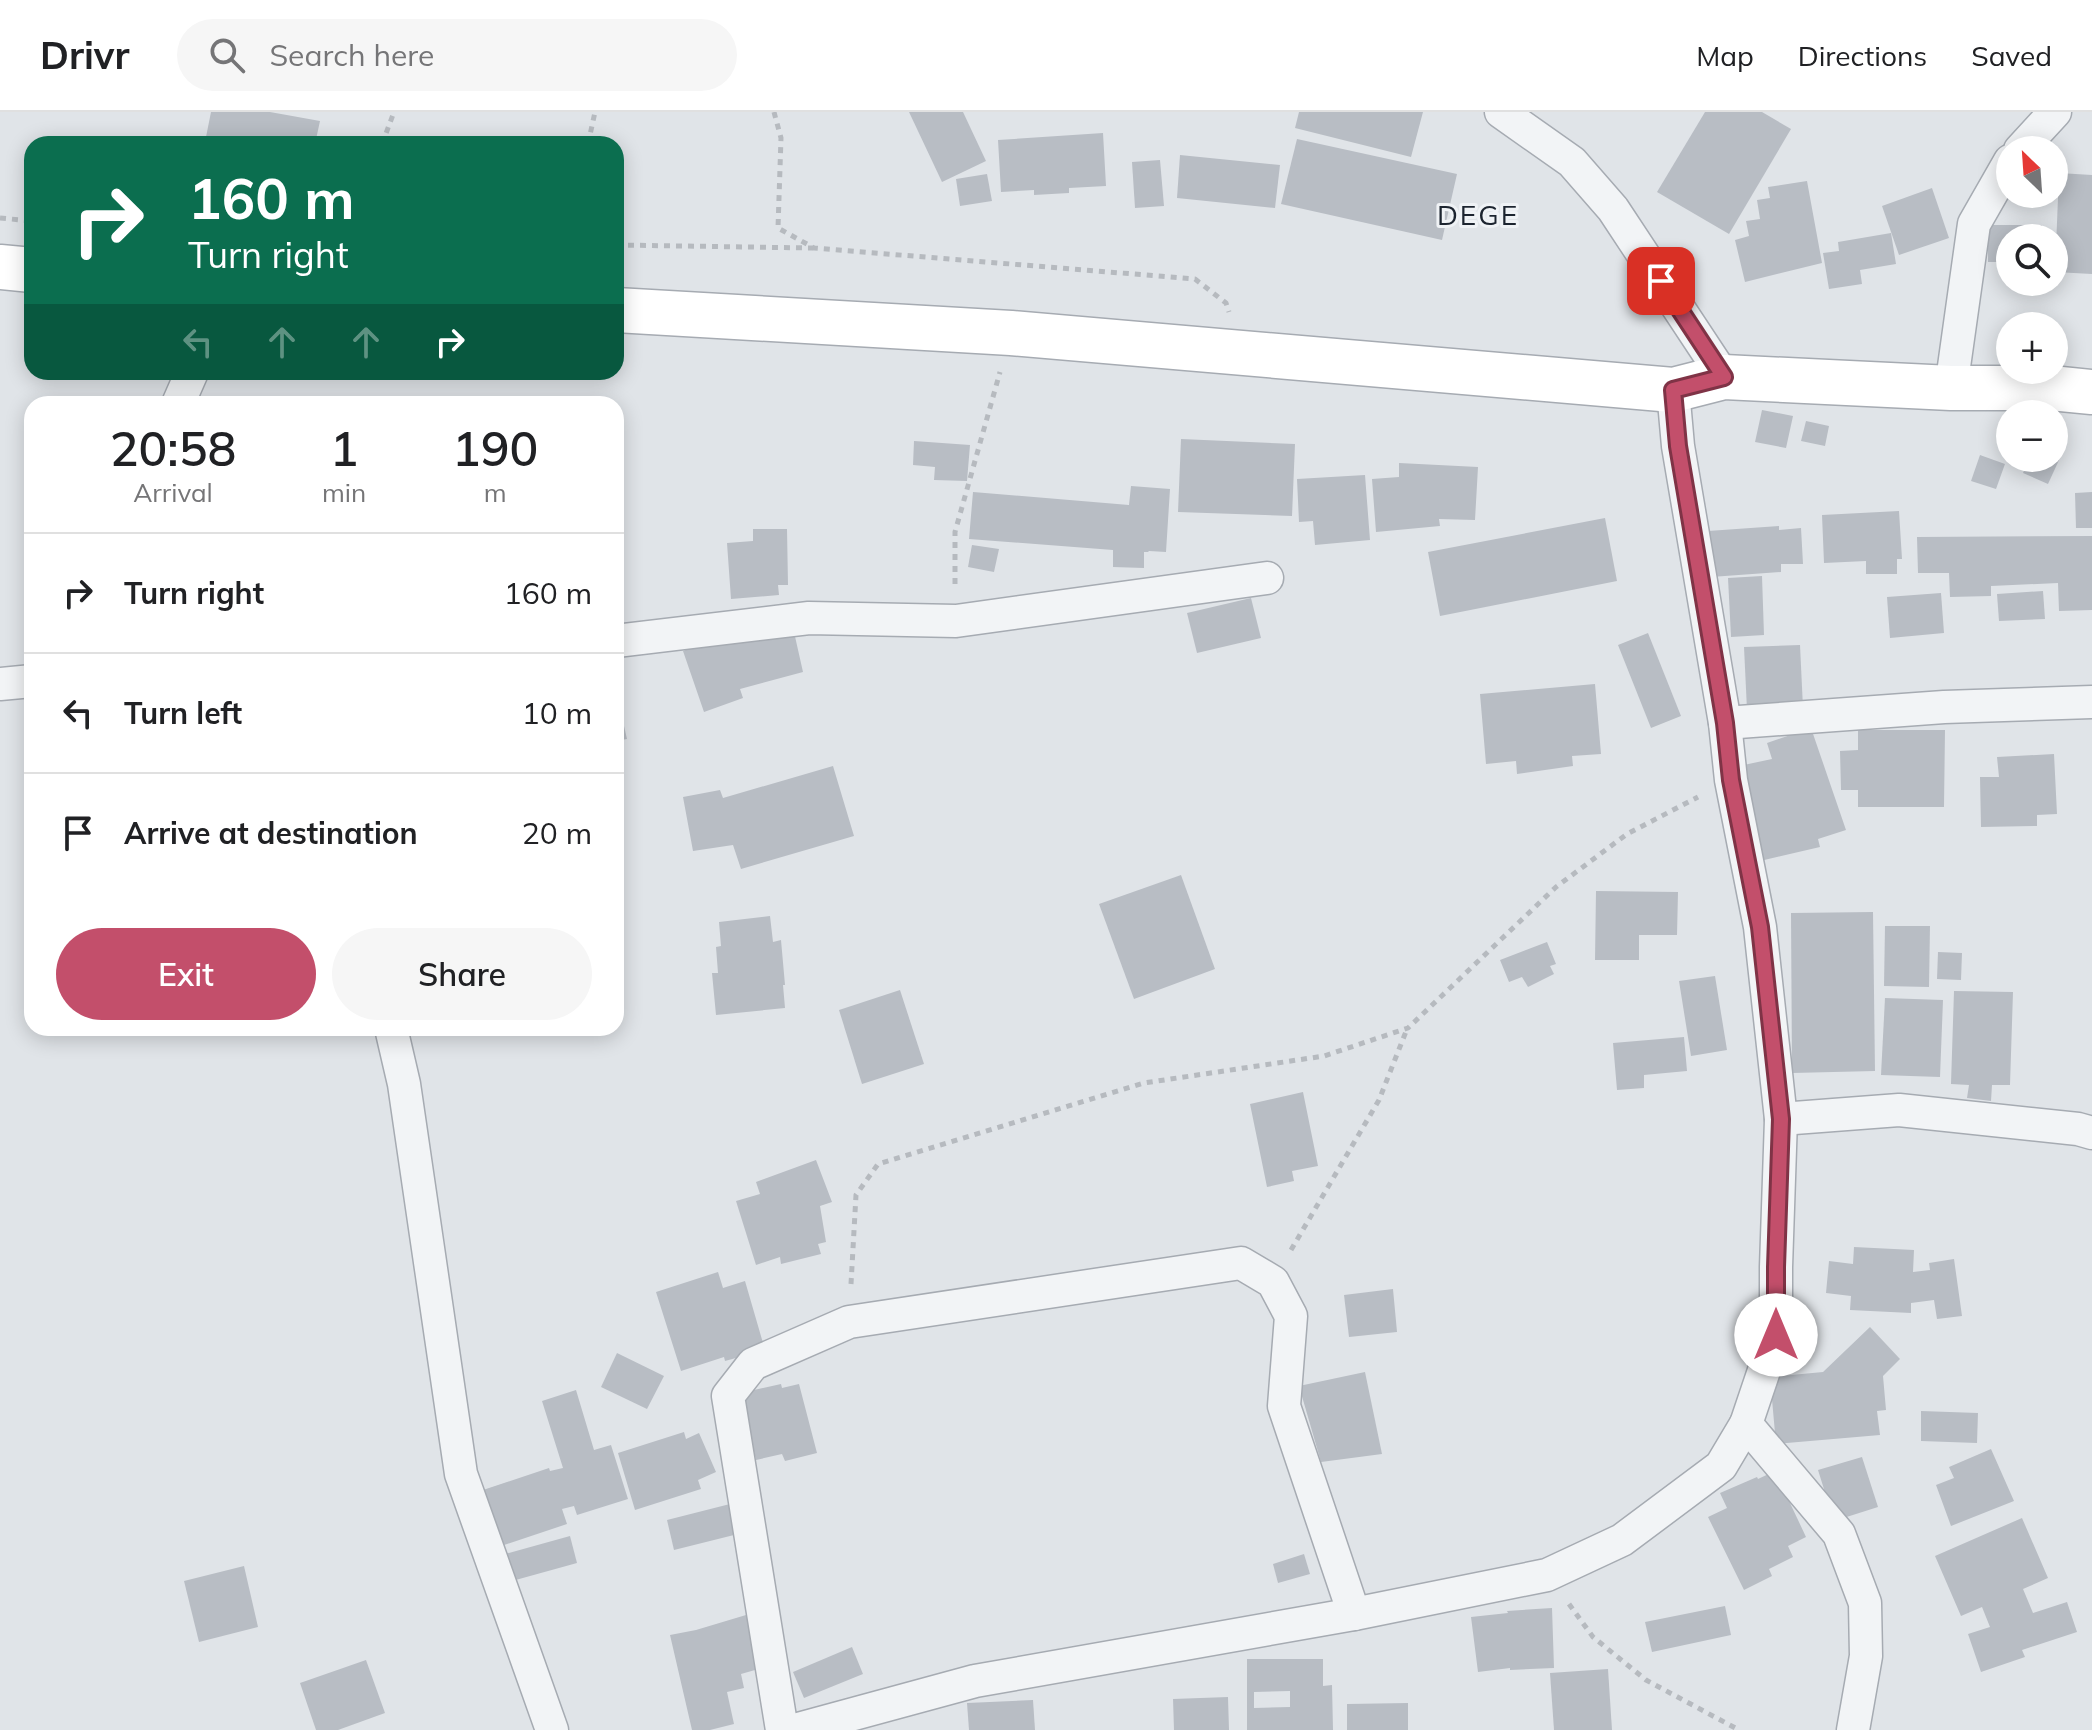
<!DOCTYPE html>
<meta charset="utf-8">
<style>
body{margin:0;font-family:Mulish,sans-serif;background:#f6f6f6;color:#202124;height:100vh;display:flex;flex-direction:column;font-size:30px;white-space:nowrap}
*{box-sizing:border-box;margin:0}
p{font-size:26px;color:#757577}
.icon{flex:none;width:44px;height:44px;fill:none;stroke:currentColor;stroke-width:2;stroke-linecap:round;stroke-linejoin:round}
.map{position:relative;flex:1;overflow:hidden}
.sheet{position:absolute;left:24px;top:284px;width:600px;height:640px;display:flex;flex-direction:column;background:#fff;border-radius:24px;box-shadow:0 4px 20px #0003}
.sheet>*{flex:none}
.banner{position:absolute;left:24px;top:24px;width:600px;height:244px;border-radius:24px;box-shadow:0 4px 20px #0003;background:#0b6e4f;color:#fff;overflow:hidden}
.needle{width:52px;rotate:335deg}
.buttons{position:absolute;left:1996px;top:24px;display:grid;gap:16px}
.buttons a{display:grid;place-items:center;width:72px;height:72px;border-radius:50%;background:#fff;box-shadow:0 4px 20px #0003;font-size:40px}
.pin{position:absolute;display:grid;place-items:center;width:68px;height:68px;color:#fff;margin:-34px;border-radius:16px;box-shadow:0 4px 12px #0006}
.me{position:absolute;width:88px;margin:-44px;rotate:0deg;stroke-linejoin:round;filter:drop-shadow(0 0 6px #0008)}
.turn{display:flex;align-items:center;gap:28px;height:168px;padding:0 32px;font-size:36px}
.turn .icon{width:104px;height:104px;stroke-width:2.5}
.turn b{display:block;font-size:56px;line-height:68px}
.lanes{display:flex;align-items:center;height:76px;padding:0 32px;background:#0003;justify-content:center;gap:40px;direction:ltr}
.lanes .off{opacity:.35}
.eta{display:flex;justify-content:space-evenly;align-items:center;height:136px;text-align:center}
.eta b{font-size:48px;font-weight:600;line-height:56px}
.cta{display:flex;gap:16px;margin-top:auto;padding:16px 32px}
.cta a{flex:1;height:92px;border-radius:48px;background:#c34f6b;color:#fff;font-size:32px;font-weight:600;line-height:92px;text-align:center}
.cta a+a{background:#f6f6f6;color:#202124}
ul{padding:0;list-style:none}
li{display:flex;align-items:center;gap:24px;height:120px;padding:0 32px;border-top:2px solid #e0e0e0}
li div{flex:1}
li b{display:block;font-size:30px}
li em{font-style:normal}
header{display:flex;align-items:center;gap:48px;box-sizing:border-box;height:112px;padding:0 40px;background:#fff;border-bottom:2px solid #e0e0e0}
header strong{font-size:38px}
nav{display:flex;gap:44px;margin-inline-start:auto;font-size:28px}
.search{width:560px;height:72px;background:#f6f6f6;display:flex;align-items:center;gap:20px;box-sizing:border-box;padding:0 28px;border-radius:44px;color:#757577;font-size:30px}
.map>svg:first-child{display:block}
</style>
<header>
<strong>Drivr</strong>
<div class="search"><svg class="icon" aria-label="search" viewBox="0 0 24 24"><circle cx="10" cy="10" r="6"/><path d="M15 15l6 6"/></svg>Search here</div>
<nav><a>Map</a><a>Directions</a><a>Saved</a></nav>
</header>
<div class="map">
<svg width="2092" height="1618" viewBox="0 0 2092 1618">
<rect width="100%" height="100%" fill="#e0e4e8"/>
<!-- building -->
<g fill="#b8bdc4" fill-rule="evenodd">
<polygon points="211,0 270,0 320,9 315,32 218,32 205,30"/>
<polygon points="909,0 963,0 986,49 942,70"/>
<polygon points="1299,0 1423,0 1411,45 1295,16"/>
<polygon points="1705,0 1762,0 1791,17 1729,122 1657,80"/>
<polygon points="1103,21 1106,74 1069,76 1069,81 1034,83 1034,78 1001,80 998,28"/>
<polygon points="1297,27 1457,62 1442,128 1281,92"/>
<polygon points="1180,43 1280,53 1275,96 1177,86"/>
<polygon points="1160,48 1164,94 1135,96 1132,50"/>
<polygon points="2059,61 2092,63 2092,162 2055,160"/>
<polygon points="987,62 992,89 960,94 956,67"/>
<polygon points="1807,69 1822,151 1745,170 1735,128 1749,124 1746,109 1760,107 1757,88 1770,86 1768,75"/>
<polygon points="1932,76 1949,126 1899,143 1882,94"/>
<polygon points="1988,113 2042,113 2042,126 2010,126 2010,150 1988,150"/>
<polygon points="1891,121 1896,152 1860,158 1862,172 1829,177 1823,141 1839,139 1838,130"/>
<polygon points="1762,298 1793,304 1786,336 1755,330"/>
<polygon points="1806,309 1829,314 1825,334 1801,329"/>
<polygon points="1181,327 1295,332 1292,404 1178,400"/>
<polygon points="914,329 970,333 967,369 934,368 935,355 913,353"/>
<polygon points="1980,343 2005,352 1996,377 1971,369"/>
<polygon points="2054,345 2059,348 2048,372 2023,361 2030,346"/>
<polygon points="1399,351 1478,355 1475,408 1439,407 1440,414 1376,420 1372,367 1399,365"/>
<polygon points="1365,363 1370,428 1315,433 1313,409 1299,410 1297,367"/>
<polygon points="1131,374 1170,377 1166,440 1149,439 1148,440 1144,440 1144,456 1113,455 1113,438 969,427 973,380 1129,393"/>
<polygon points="2092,380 2092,416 2076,416 2075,381"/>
<polygon points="1899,399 1902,447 1897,447 1897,462 1866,462 1866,449 1824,451 1822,403"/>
<polygon points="1605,406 1617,469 1440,504 1428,440"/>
<polygon points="1779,414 1779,418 1801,416 1803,452 1781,452 1781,460 1711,465 1708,419"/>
<polygon points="753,417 787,417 788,473 778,473 779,483 731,487 727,431 753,429"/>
<polygon points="2092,424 2092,498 2059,499 2058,471 1991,474 1991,484 1950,485 1949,461 1918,461 1917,425"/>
<polygon points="972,433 999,437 994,460 968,455"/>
<polygon points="1762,464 1764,523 1731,525 1728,466"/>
<polygon points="2043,479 2045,507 1999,509 1997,482"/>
<polygon points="1941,481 1944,521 1890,526 1887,485"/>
<polygon points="1251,486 1261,526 1197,541 1187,501"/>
<polygon points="794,520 803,560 740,577 743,586 704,600 683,539 722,525"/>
<polygon points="1648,521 1681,604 1651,616 1618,533"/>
<polygon points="1800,533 1803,596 1747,598 1744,535"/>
<polygon points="1595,572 1601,642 1572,644 1573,654 1517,662 1516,649 1486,652 1480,582"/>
<polygon points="616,579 627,627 616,629"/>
<polygon points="1811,616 1846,718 1818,727 1820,735 1760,749 1739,654 1772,647 1767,631"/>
<polygon points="1858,618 1945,618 1944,695 1858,695 1858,678 1841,678 1840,639 1858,638"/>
<polygon points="2054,642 2057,702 2037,703 2037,714 1981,715 1980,665 1999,665 1997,645"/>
<polygon points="833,654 854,724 741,757 733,733 693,739 683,685 720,678 723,686"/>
<polygon points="1181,763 1215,857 1134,887 1099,792"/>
<polygon points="1596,779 1678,780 1677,823 1639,823 1639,848 1595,848"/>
<polygon points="1873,800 1875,959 1792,961 1791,801"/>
<polygon points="770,804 773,830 781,828 785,873 783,873 785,896 716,903 712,861 718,861 716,835 721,834 719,810"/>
<polygon points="1885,814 1930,814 1929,875 1884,874"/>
<polygon points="1547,830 1556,852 1550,854 1554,862 1528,875 1522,865 1509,870 1500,848"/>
<polygon points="1938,840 1962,841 1961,868 1937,867"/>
<polygon points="1715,864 1727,938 1691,944 1679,869"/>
<polygon points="900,878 924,952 862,972 839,898"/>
<polygon points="1954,879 2013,880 2010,973 1992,973 1991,989 1967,986 1969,973 1951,972"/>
<polygon points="1885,886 1943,888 1940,965 1881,963"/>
<polygon points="1684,925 1687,959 1644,963 1644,976 1617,978 1613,931"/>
<polygon points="1303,980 1318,1054 1292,1059 1294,1069 1267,1075 1250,992"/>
<polygon points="816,1048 832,1090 820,1094 826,1130 818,1132 821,1142 781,1152 780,1145 756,1153 736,1089 760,1082 756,1070"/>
<polygon points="1854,1135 1914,1138 1913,1160 1930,1158 1929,1151 1954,1147 1962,1204 1937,1207 1934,1188 1911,1191 1911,1201 1850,1198 1851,1184 1826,1181 1829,1149 1853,1152"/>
<polygon points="718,1160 723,1176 745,1169 765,1238 725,1249 724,1245 681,1259 656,1180"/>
<polygon points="1393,1177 1397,1220 1349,1225 1344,1183"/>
<polygon points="1870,1215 1900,1247 1883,1264 1886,1298 1877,1299 1880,1323 1776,1332 1770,1265 1823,1260"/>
<polygon points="617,1241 664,1264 647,1297 601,1275"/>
<polygon points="1365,1260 1382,1342 1321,1350 1299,1274"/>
<polygon points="781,1272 782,1276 799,1272 817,1341 785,1349 782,1342 756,1348 740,1281"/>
<polygon points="576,1278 594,1338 611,1333 628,1387 577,1403 574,1394 562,1397 567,1412 492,1437 474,1381 549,1356 550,1359 563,1356 542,1289"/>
<polygon points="1921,1299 1978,1301 1977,1331 1921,1329"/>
<polygon points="684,1320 686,1327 699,1321 716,1360 698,1368 701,1377 635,1398 618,1341"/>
<polygon points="1991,1337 2014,1389 1951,1414 1936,1373 1954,1366 1949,1355"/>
<polygon points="1862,1345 1878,1395 1834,1409 1818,1358"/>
<polygon points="1775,1359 1806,1425 1788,1434 1793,1445 1769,1457 1772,1464 1744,1478 1708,1405 1727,1396 1720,1381 1757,1365 1758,1367"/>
<polygon points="730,1392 738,1422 674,1438 667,1408"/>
<polygon points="2022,1406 2048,1466 2023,1477 2033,1501 2067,1490 2077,1520 2022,1538 2025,1545 1981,1560 1968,1522 1990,1515 1982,1495 1961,1504 1935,1444"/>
<polygon points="570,1424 577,1451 512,1469 505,1442"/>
<polygon points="1304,1442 1310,1462 1278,1471 1273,1452"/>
<polygon points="244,1454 258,1515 199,1530 184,1469"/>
<polygon points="1725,1494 1731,1523 1652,1540 1645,1510"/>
<polygon points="1552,1496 1554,1556 1510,1558 1510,1556 1478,1560 1471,1505 1508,1501 1507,1499"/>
<polygon points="746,1503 762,1556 741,1562 744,1576 727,1580 734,1612 710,1618 692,1618 670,1523 696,1518"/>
<polygon points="852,1535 863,1562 804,1586 793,1560"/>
<path d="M1247,1547H1323V1574L1332,1573L1333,1618H1247ZM1290,1579V1595L1254,1596V1580Z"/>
<polygon points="366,1548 385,1601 338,1618 316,1618 300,1571"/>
<polygon points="1608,1557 1612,1618 1554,1618 1550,1561"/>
<polygon points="1228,1585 1229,1618 1174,1618 1173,1587"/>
<polygon points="1033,1588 1035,1618 969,1618 967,1591"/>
<polygon points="1408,1591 1408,1618 1347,1618 1347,1592"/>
</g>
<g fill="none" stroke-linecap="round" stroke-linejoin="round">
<defs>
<g id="minor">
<polyline points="1501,0 1572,50 1613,97 1724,265"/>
<polyline points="2020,38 2055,0"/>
<polyline points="1951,276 1974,112 2010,49"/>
<polyline points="1673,278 1678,334 1725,611 1731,668 1760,815 1781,1007 1776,1155 1776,1223 1746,1312 1839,1422 1865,1491 1866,1544 1853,1618"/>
<polyline points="178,292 192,260"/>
<polyline points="616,529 809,506 956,509 1267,466"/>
<polyline points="0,572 32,569"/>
<polyline points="1725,611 1944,595 2092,590"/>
<polyline points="391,916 404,972 461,1362 552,1618"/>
<polyline points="1781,1007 1899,998 2078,1017 2092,1021"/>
<polyline points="782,1618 728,1284 753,1252 849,1210 1241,1151 1273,1170 1291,1204 1284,1294 1354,1502"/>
<polyline points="795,1618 975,1569 1354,1502 1547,1463 1622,1428 1721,1354 1746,1312"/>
</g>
<g id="secondary">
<polyline points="0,155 32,158"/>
<polyline points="616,198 1011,221 1673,278 1724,265 1951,276 2051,276 2092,280"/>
</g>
</defs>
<!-- minor casing -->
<use href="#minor" stroke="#a6abb2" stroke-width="35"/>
<!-- secondary casing -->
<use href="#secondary" stroke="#a6abb2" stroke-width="47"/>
<!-- path -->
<g stroke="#b6babf" stroke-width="5" stroke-dasharray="6 6" stroke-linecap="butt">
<polyline points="774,0 781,26 778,116 814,136 1195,167 1226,191 1229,200"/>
<polyline points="382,32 394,0"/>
<polyline points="588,32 595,0"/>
<polyline points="0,106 32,109"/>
<polyline points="616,133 813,136"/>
<polyline points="955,472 955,420 1000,260"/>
<polyline points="1291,1138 1379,988 1407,917"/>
<polyline points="851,1172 856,1083 878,1052 1144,971 1324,944 1408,916 1556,775 1627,722 1698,685"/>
<polyline points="1569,1492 1593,1525 1646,1568 1739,1618"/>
</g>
<!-- minor -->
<use href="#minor" stroke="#f2f4f6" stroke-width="32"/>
<!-- secondary -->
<use href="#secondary" stroke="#fff" stroke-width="44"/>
</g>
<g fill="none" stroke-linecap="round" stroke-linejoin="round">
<defs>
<polyline id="route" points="1661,169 1724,265 1673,278 1678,334 1725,611 1731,668 1760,815 1781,1007 1776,1155 1776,1223"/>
</defs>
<!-- route casing -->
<use href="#route" stroke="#7f3346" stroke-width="20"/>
<!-- route -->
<use href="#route" stroke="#c34f6b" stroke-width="14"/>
</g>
<g text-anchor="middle" stroke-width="6" stroke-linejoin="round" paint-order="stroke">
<!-- quarter labels -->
<g font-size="28" letter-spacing="2" fill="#1c242f" stroke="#eff2f5">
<text x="1478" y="113">DEGE</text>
</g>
</g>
</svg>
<div class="buttons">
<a><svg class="needle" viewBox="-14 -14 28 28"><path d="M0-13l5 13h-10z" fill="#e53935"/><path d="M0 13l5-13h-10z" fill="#757577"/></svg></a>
<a><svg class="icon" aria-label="search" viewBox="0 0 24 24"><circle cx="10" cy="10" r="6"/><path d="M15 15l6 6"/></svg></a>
<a>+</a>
<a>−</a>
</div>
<div class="pin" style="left:1661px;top:169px;background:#d93025"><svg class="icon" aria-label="arrive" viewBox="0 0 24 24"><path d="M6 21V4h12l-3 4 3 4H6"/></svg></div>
<svg class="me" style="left:1776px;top:1223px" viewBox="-20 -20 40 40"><circle r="19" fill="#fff"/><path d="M0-13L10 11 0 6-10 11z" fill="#c34f6b"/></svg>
<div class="banner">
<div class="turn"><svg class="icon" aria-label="right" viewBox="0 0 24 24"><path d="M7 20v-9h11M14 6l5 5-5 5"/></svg><div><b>160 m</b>Turn right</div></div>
<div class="lanes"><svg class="icon off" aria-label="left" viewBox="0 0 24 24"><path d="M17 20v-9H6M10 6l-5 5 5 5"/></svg><svg class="icon off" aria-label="ahead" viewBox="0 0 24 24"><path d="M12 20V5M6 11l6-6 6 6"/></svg><svg class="icon off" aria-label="ahead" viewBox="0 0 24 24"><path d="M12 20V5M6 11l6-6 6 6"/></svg><svg class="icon" aria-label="right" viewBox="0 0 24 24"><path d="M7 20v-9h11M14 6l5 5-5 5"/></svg></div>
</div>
<section class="sheet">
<div class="eta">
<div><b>20:58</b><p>Arrival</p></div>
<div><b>1</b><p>min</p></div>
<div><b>190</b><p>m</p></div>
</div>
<ul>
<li><svg class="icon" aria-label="right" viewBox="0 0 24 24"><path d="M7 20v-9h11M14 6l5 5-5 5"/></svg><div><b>Turn right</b></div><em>160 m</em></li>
<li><svg class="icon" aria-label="left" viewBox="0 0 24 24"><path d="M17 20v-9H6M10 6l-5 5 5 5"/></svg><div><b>Turn left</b></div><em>10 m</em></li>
<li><svg class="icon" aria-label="arrive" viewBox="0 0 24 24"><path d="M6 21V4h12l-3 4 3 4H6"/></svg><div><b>Arrive at destination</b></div><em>20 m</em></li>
</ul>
<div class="cta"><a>Exit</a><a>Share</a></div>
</section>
</div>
